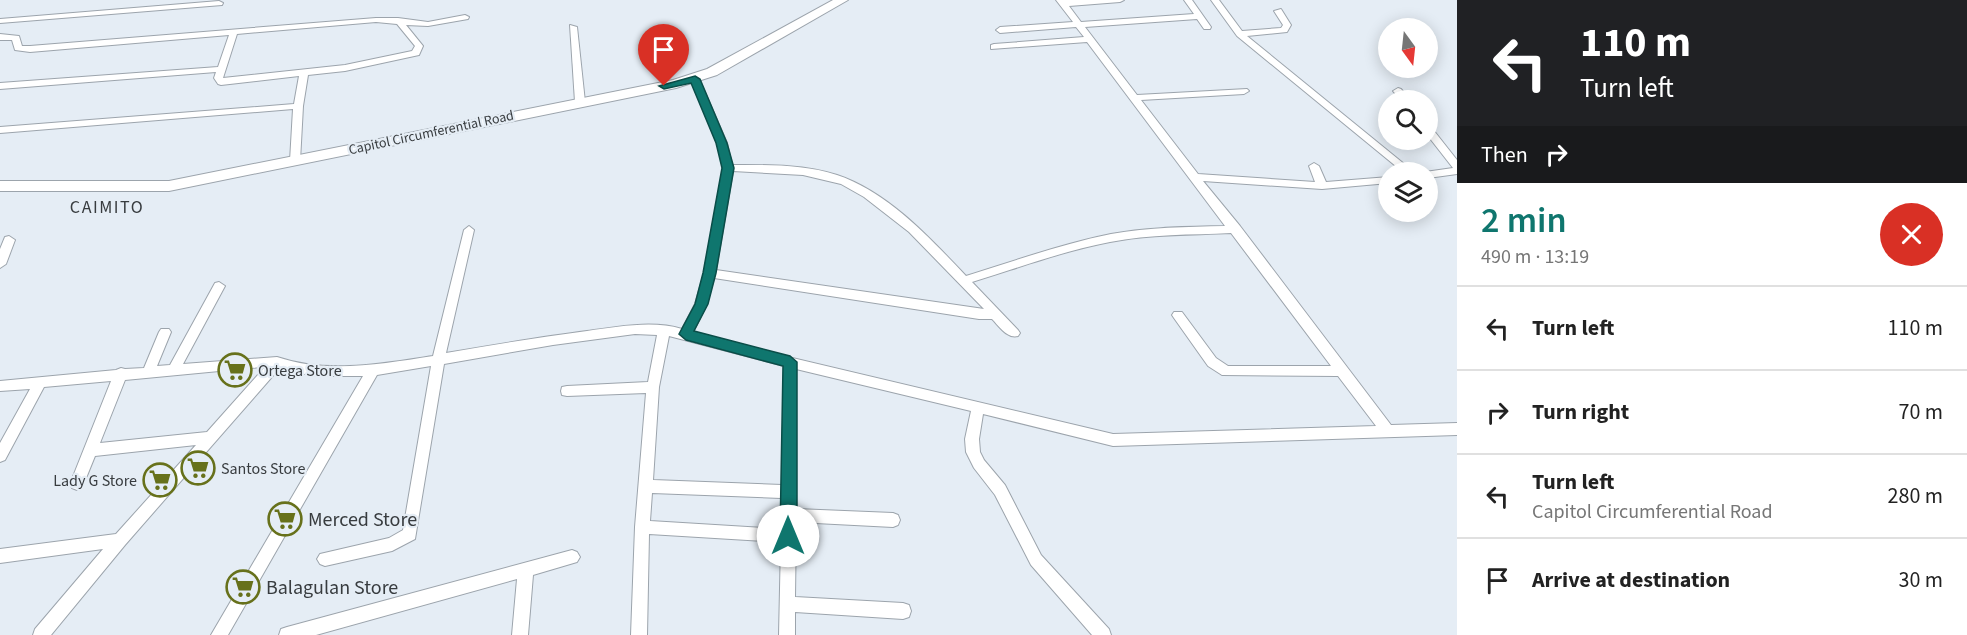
<!DOCTYPE html>
<meta charset="utf-8">
<style>
body{margin:0;font-family:"Source Sans 3",sans-serif;background:#f2f2f2;color:#222;height:100vh;display:flex;flex-direction:column;font-size:22px;white-space:nowrap}
*{box-sizing:border-box;margin:0}
p{font-size:20px;color:#767676}
.icon{flex:none;width:33px;height:33px;fill:none;stroke:currentColor;stroke-width:2;stroke-linecap:round;stroke-linejoin:round}
.map{position:relative;flex:1;overflow:hidden}
.drawer{display:flex;flex-direction:column;background:#fff;width:510px}
.drawer>*{flex:none}
.banner{background:#202124;color:#fff;overflow:hidden}
.needle{width:39px;rotate:165deg}
.controls{position:absolute;left:1378px;top:18px;display:grid;gap:12px}
.controls a{display:grid;place-items:center;width:60px;height:60px;border-radius:50%;background:#fff;box-shadow:0 3px 15px #0003;font-size:30px}
.pin{position:absolute;display:grid;place-items:center;width:51px;height:51px;color:#fff;margin:-62px -26px;border-radius:50% 50% 50% 0;rotate:-45deg;box-shadow:0 0 6px #0007}
.pin .icon{rotate:45deg}
.me{position:absolute;width:66px;margin:-33px;rotate:0deg;stroke-linejoin:round;filter:drop-shadow(0 0 4px #0008)}
.turn{display:flex;align-items:center;gap:21px;height:126px;padding:0 24px;font-size:27px}
.turn .icon{width:78px;height:78px;stroke-width:2.5}
.turn b{display:block;font-size:42px;line-height:51px}
.then{display:flex;align-items:center;height:57px;padding:0 24px;background:#0003;gap:12px;font-size:22px}
.round{display:grid;place-items:center;flex:none;width:63px;height:63px;border-radius:32px;background:#f2f2f2}
.head{display:flex;align-items:center;justify-content:space-between;height:102px;padding:0 24px}
h1{font-size:36px;font-weight:600;line-height:45px;color:#0f766e}
ul{padding:0;list-style:none}
li{display:flex;align-items:center;gap:18px;height:84px;padding:0 24px;border-top:2px solid #e0e0e0}
li div{flex:1}
li b{display:block;font-size:22px}
li em{font-style:normal}
main{display:flex;flex:1;min-height:0}
.map>svg:first-child{display:block}
</style>
<main>
<div class="map">
<svg width="1457" height="635" viewBox="0 0 1457 635">
<rect width="100%" height="100%" fill="#e5edf5"/>
<g fill="none" stroke-linecap="round" stroke-linejoin="round">
<defs>
<g id="minor">
<path d="M1056,0H1124L1120,2L1069,6L1081,22L1194,14L1184,0H1192L1211,27L1210,29H1204L1197,19L1085,27L1137,95L1247,89L1249,91L1244,94L1141,100L1198,174L1315,182L1309,166L1314,163L1319,166L1326,182L1389,177V183L1322,189L1203,181L1240,226L1391,425L1457,423V435L1113,446L983,414L979,439L980,452L984,460L1005,485L1041,555L1109,629L1111,635H1092L1031,565L995,495L974,468L966,452L965,439L971,411L796,369V509L893,513L898,515L900,520L898,525L893,527L796,522L795,597L903,603L909,605L911,611L909,617L903,619L795,612V635H779L781,542L649,534L647,635H631L635,527L646,393L567,396L562,395L561,391L562,387L567,386L648,382L657,335L635,334L553,345L444,364L415,539L392,551L325,566L320,564L317,559L320,554L389,538L403,530L431,366L377,375L228,635H211L363,376H318L278,370L125,545L51,635H33L35,629L103,549L0,563V549L116,534L196,445L95,456L82,488L77,490L72,488L70,484L111,381L44,387L5,460L0,462V443L30,389L0,391V381L116,370L121,368L125,369L144,368L159,332L161,329H169L171,332L157,366L170,365L215,283L219,282L225,286L183,364L277,357C327,374 381,364 433,356L464,230L469,226L474,230L446,353C493,345 540,337 587,331C618,327 652,320 682,329L695,304L704,273L723,168L717,143L691,79L692,77L695,76L699,79L727,143L732,165C767,165 803,164 837,175C888,192 930,238 966,276C1014,261 1062,244 1111,234C1149,227 1187,227 1225,226L1087,42L991,49V45L994,44L1084,37L1076,27L1000,33L996,30L1000,27L1073,22ZM733,171L803,175L841,184L864,197L909,232L984,309L716,270ZM1231,233L1331,366H1228L1216,358L1182,312H1174L1172,315L1174,318L1208,366L1222,375L1338,376L1376,426L1113,434L733,344L693,332L707,304L714,278L979,319H992C999,326 1007,339 1018,336L1020,333L1018,330L972,282C1018,268 1063,251 1110,242C1150,234 1191,235 1231,233ZM669,336L784,366L782,485L653,480L659,387ZM262,367H265L207,432L100,443L125,380ZM652,493L781,498V529L650,521Z"/>
<polygon points="1211,0 1219,0 1242,31 1281,28 1283,25 1274,11 1281,9 1291,25 1287,32 1247,36 1414,172 1403,172 1237,36"/>
<polygon points="219,1 223,3 222,5 0,23 0,19"/>
<path d="M465,15L469,17L468,19L428,26L406,25L423,46L419,55L345,71L308,75L303,106L300,161L295,164L290,161L293,109L0,133V127L294,104L299,76L221,85L218,84L214,78L216,72L0,89V83L218,67L229,35L30,52L15,50L12,40H0V34L19,36L22,46H30L376,18H398L428,22ZM376,22L397,24L415,46L412,51L345,65L223,78L237,34Z"/>
<polygon points="570,25 577,27 585,102 580,105 575,102"/>
<polygon points="1398,88 1401,89 1410,100 1401,100 1393,91"/>
<polygon points="1428,126 1431,127 1457,160 1457,174 1428,178 1428,172 1425,172 1453,168 1428,136"/>
<polygon points="9,236 15,240 6,264 0,268 0,249 5,237"/>
<polygon points="572,550 577,552 580,557 577,562 533,575 528,635 512,635 517,579 316,635 279,635 281,629 287,627"/>
</g>
<polygon id="secondary" points="833,0 848,0 717,75 676,88 169,191 0,191 0,181 169,181 673,80 707,69"/>
</defs>
<!-- minor casing -->
<use href="#minor" stroke="#9ca4ac" stroke-width="2"/>
<!-- secondary casing -->
<use href="#secondary" stroke="#9ca4ac" stroke-width="2"/>
<!-- minor -->
<use href="#minor" fill="#fff" fill-rule="evenodd"/>
<!-- secondary -->
<use href="#secondary" fill="#fff" fill-rule="evenodd"/>
</g>
<!-- route -->
<polygon fill="#0f766e" stroke="#0a4d48" stroke-width="1.5" points="695,76 700,79 727,143 734,168 716,273 708,304 694,331 790,356 797,362 797,536 794,541 788,543 782,541 780,536 783,366 686,340 679,334 695,304 703,273 722,168 716,143 691,83 664,89 659,86"/>
<!-- icons -->
<defs>
<symbol id="supermarket-ring" viewBox="-11 -11 22 22"><circle r="9.5" fill="#e5edf5" stroke="#67711b" stroke-width="1.5"/><path d="M-6-5.5h2.5l.6 2H6L4.5 2H-2.5L-4.4-4H-6ZM-1.5 3.2a1.3 1.3 0 1 0 .1 0ZM3 3.2a1.3 1.3 0 1 0 .1 0Z" fill="#67711b"/></symbol>
</defs>
<g fill-rule="evenodd">
<use href="#supermarket-ring" x="216" y="351" width="38" height="38"/>
<use href="#supermarket-ring" x="179" y="449" width="38" height="38"/>
<use href="#supermarket-ring" x="141" y="461" width="38" height="38"/>
<use href="#supermarket-ring" x="266" y="500" width="38" height="38"/>
<use href="#supermarket-ring" x="224" y="568" width="38" height="38"/>
</g>
<g text-anchor="middle" stroke-width="4.5" stroke-linejoin="round" paint-order="stroke">
<!-- far-street labels -->
<g font-size="14" fill="#383c3f" stroke="#e5edf5">
<text transform="translate(431 132) rotate(-12)" y="5">Capitol Circumferential Road</text>
</g>
<!-- poi labels -->
<g font-size="16" fill="#383c3f" stroke="#e5edf5" text-anchor="start">
<text x="258" y="376">Ortega Store</text>
<text x="221" y="474">Santos Store</text>
<text x="137" y="486" text-anchor="end">Lady G Store</text>
</g>
<!-- neighbourhood labels -->
<g font-size="18" letter-spacing="1.5" fill="#383c3f" stroke="#e5edf5">
<text x="107" y="213">CAIMITO</text>
</g>
<!-- near-poi labels -->
<g font-size="20" fill="#383c3f" stroke="#e5edf5" text-anchor="start">
<text x="308" y="526">Merced Store</text>
<text x="266" y="594">Balagulan Store</text>
</g>
</g>
</svg>
<div class="controls">
<a><svg class="needle" viewBox="-14 -14 28 28"><path d="M0-13l5 13h-10z" fill="#e53935"/><path d="M0 13l5-13h-10z" fill="#767676"/></svg></a>
<a><svg class="icon" aria-label="search" viewBox="0 0 24 24"><circle cx="10" cy="10" r="6"/><path d="M15 15l6 6"/></svg></a>
<a><svg class="icon" aria-label="layers" viewBox="0 0 24 24"><path d="M12 4l9 5-9 5-9-5zM3 14l9 5 9-5"/></svg></a>
</div>
<div class="pin" style="left:664px;top:86px;background:#d93025"><svg class="icon" aria-label="arrive" viewBox="0 0 24 24"><path d="M6 21V4h12l-3 4 3 4H6"/></svg></div>
<svg class="me" style="left:788px;top:536px" viewBox="-20 -20 40 40"><circle r="19" fill="#fff"/><path d="M0-13L10 11 0 6-10 11z" fill="#0f766e"/></svg>
</div>
<section class="drawer">
<div class="banner">
<div class="turn"><svg class="icon" aria-label="left" viewBox="0 0 24 24"><path d="M17 20v-9H6M10 6l-5 5 5 5"/></svg><div><b>110 m</b>Turn left</div></div>
<div class="then">Then<svg class="icon" aria-label="right" viewBox="0 0 24 24"><path d="M7 20v-9h11M14 6l5 5-5 5"/></svg></div>
</div>
<div class="head"><div><h1>2 min</h1><p>490 m · 13:19</p></div><a class="round" style="background:#d93025;color:#fff"><svg class="icon" aria-label="close" viewBox="0 0 24 24"><path d="M6 6l12 12M18 6L6 18"/></svg></a></div>
<ul>
<li><svg class="icon" aria-label="left" viewBox="0 0 24 24"><path d="M17 20v-9H6M10 6l-5 5 5 5"/></svg><div><b>Turn left</b></div><em>110 m</em></li>
<li><svg class="icon" aria-label="right" viewBox="0 0 24 24"><path d="M7 20v-9h11M14 6l5 5-5 5"/></svg><div><b>Turn right</b></div><em>70 m</em></li>
<li><svg class="icon" aria-label="left" viewBox="0 0 24 24"><path d="M17 20v-9H6M10 6l-5 5 5 5"/></svg><div><b>Turn left</b><p>Capitol Circumferential Road</p></div><em>280 m</em></li>
<li><svg class="icon" aria-label="arrive" viewBox="0 0 24 24"><path d="M6 21V4h12l-3 4 3 4H6"/></svg><div><b>Arrive at destination</b></div><em>30 m</em></li>
</ul>
</section>
</main>
